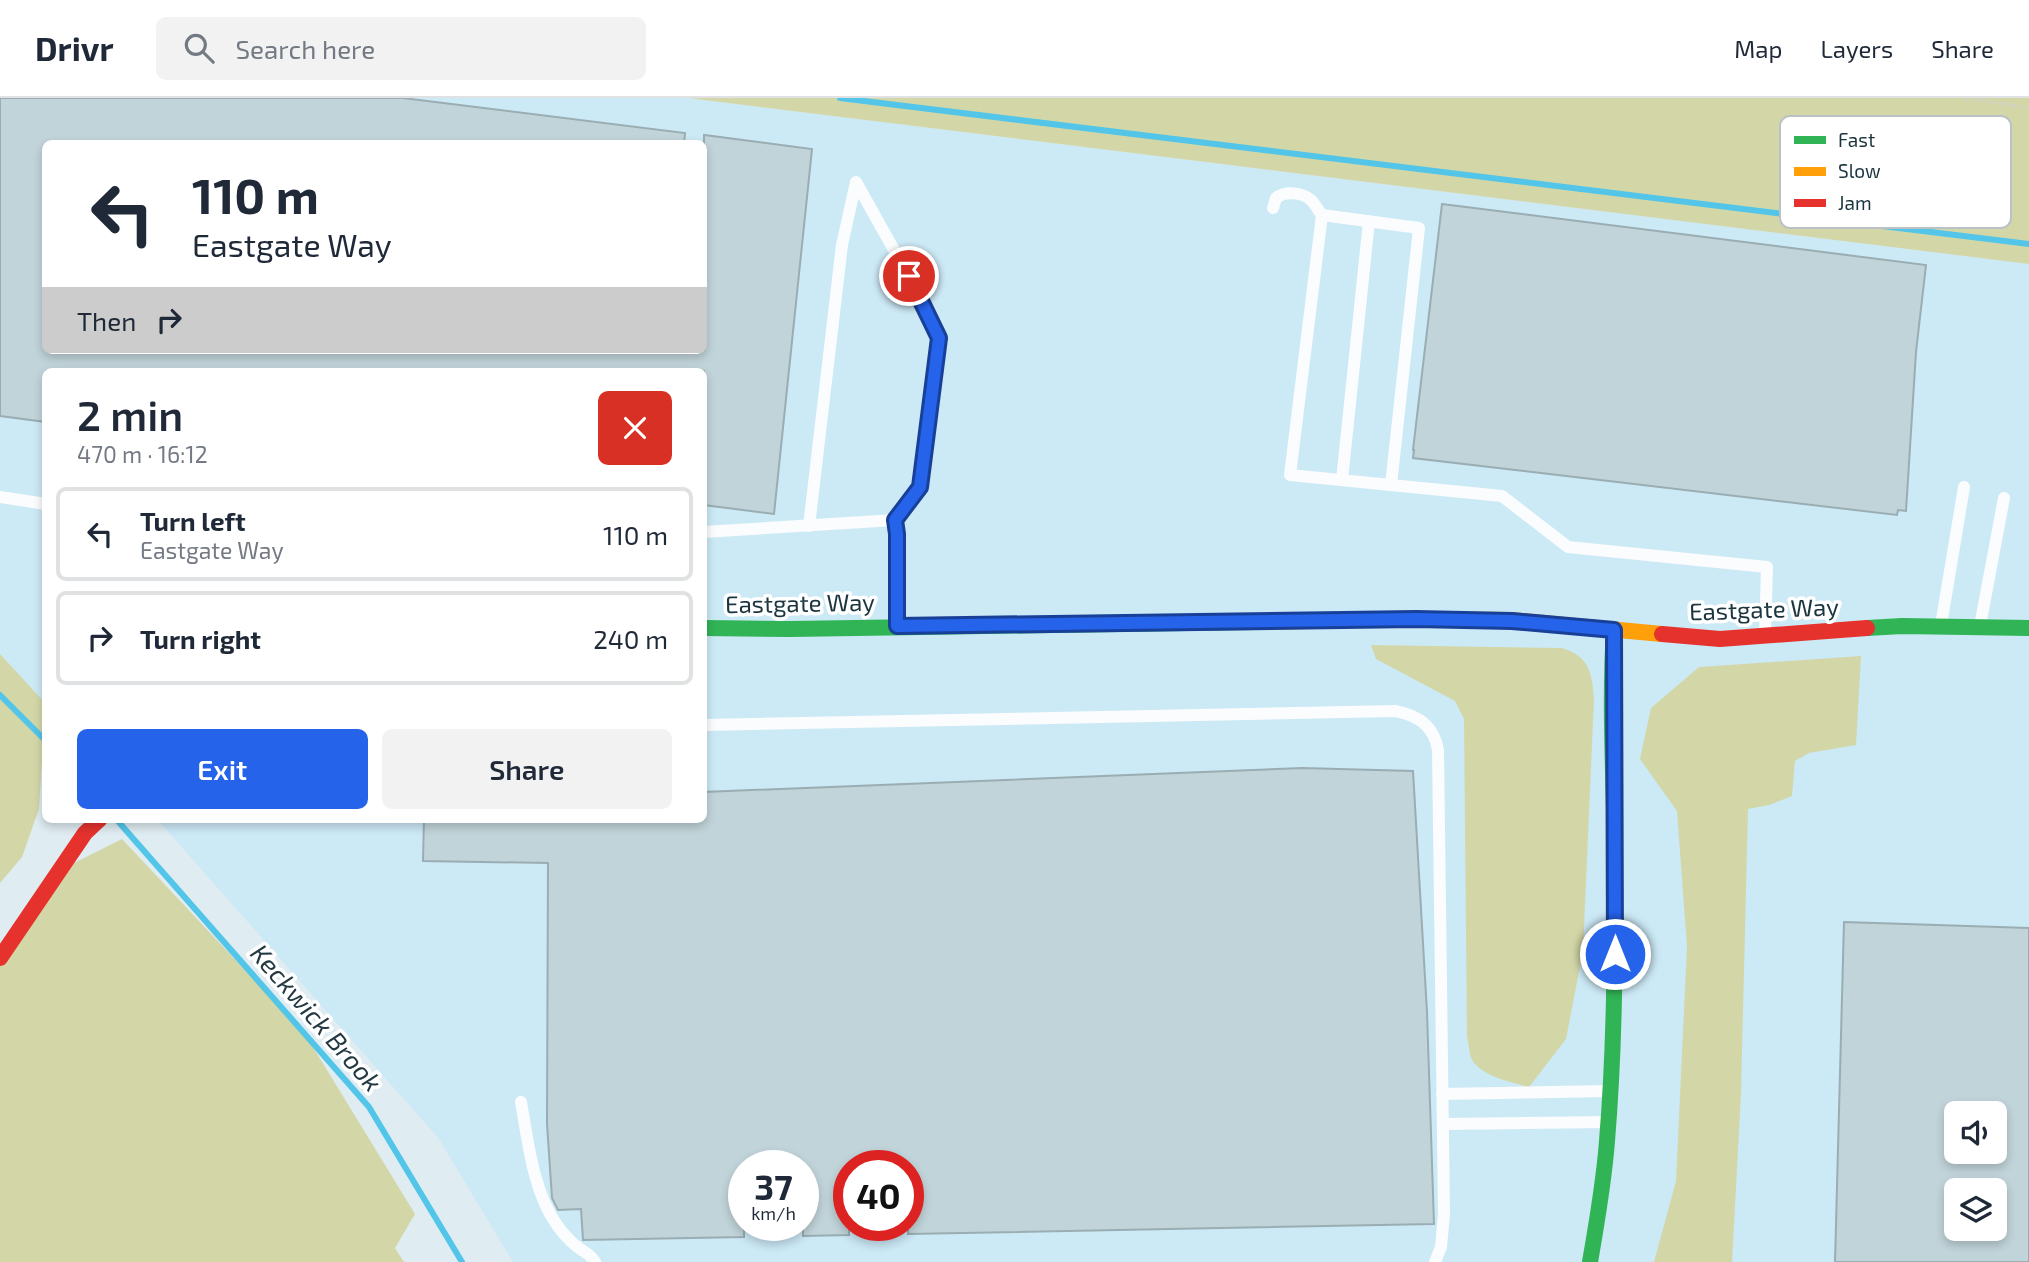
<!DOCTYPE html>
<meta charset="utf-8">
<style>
body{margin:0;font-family:"Exo 2",sans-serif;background:#f2f2f3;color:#1f2937;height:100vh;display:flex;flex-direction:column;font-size:26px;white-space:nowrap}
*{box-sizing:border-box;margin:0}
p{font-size:23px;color:#747a83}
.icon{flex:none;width:38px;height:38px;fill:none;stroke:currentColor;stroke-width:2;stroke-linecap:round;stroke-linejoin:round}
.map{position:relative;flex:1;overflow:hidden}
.drawer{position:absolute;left:42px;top:270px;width:665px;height:455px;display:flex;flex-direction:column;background:#fff;border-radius:10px;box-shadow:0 4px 10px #0003}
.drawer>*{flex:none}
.guide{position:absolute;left:42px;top:42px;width:665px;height:214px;border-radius:10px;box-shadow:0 4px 10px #0003;background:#fff;color:#1f2937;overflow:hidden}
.tools{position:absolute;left:1944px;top:1003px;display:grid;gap:14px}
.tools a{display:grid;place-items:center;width:63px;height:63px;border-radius:10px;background:#fff;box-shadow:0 4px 10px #0003;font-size:35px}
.speed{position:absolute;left:728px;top:1052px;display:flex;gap:14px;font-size:35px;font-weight:700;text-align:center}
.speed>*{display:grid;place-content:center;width:91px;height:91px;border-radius:50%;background:#fff;box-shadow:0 4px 10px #0003;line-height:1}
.speed small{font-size:18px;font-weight:400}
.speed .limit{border:10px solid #d22;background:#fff;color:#111}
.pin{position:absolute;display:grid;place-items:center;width:60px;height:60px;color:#fff;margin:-30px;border:4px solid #fff;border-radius:50%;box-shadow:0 2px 7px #0007}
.me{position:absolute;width:77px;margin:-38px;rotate:0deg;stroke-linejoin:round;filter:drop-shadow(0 0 5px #0008)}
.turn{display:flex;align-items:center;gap:24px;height:147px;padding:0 35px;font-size:32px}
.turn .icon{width:91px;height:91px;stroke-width:2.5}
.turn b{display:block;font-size:49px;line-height:60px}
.then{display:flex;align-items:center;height:66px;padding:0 35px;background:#0003;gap:14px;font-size:26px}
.round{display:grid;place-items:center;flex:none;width:74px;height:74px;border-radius:10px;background:#f2f2f3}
.head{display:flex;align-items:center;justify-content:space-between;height:119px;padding:0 35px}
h1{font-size:42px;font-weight:600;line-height:52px}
.cta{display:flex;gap:14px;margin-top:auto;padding:14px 35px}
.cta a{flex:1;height:80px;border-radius:10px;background:#2563eb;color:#fff;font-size:28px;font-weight:600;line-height:80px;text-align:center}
.cta a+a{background:#f2f2f3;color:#1f2937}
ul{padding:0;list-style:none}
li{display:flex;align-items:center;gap:21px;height:94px;margin:0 14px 10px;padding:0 21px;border:4px solid #e0e1e3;border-radius:10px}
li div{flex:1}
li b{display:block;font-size:26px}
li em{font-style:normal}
header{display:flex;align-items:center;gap:42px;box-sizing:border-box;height:98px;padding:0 35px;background:#fff;border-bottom:2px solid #e0e1e3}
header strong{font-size:33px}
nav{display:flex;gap:38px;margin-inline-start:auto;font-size:24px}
.search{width:490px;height:63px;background:#f2f2f3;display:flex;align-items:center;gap:18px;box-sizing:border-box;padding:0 24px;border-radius:10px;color:#747a83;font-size:26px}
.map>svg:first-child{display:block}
</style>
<header>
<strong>Drivr</strong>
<div class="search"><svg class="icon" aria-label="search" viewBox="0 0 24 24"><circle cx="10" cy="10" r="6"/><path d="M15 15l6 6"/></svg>Search here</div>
<nav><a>Map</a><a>Layers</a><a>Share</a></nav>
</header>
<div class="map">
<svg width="2029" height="1164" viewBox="0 0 2029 1164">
<rect width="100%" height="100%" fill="#dfecf2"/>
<!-- built -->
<path fill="#cce9f6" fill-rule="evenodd" d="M0,0H688L2029,166V1164H513L439,1041L157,721H704V273H46L45,606L0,556ZM46,46H704V252H46ZM1956,1015H1995V1054H1956ZM744,1068H803V1127H744ZM849,1068H908V1127H849ZM1956,1092H1995V1130H1956Z"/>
<!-- green -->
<g fill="#d3d7a8">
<polygon points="688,0 2029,0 2029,166"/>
<path d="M1371,547L1562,550C1590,559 1592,575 1594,601L1583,853L1566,941L1529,989C1511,984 1483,979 1472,962C1469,956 1469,946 1467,939L1464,621L1455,603L1376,561Z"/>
<polygon points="0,556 46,606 45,663 42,663 39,711 22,759 0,785"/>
<polygon points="1861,558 1856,647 1809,655 1795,663 1792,698 1769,707 1748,711 1741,995 1732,1164 1654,1164 1676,1083 1687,849 1677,713 1640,661 1651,610 1699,569"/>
<polygon points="122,741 305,936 415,1116 395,1150 404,1164 0,1164 0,860 60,772"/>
</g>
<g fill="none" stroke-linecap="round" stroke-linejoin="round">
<!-- stream -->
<g stroke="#52c5e8" stroke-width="6">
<polyline points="840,0 2029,146"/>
<polyline points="0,597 46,643"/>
<polyline points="116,721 369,1009 462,1164"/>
</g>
</g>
<!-- building -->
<g fill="#c1d4d9" stroke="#99adb2" stroke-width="2" fill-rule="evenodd">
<polygon points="0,0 403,0 685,35 684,46 46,46 46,252 704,252 704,37 812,51 774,416 704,407 704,273 46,273 46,324 0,318"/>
<polygon points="1442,106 1926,167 1916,254 1906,413 1898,412 1897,417 1413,360 1414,352 1413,352"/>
<polygon points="1302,670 1413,673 1427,914 1434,1126 908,1136 908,1068 849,1068 849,1137 803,1138 803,1068 744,1068 744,1139 583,1142 581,1111 558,1112 552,1100 547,1026 548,765 423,763 424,721 704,721 704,694"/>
<path d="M1844,824L2029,830V1164H1835ZM1956,1015H1995V1054H1956ZM1956,1092H1995V1130H1956Z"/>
</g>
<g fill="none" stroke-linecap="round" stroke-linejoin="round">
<!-- path -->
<polyline stroke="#cfd3d5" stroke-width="3.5" stroke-dasharray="2 5" stroke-linecap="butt" points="1966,0 2029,10"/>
<!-- lane -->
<g stroke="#fafcfd" stroke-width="12">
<path d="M1273,110L1276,100C1285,93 1302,94 1311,102C1315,106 1318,112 1322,117"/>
<polyline points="1342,382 1369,123"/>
<polyline points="1391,387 1419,130 1322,117 1290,377 1502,398 1568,449 1767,469 1765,537"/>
<polyline points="0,399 46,406"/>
<polyline points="809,428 842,147 856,84 917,193 939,240 920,389 895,422"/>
<polyline points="704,434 895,422 897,436 897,528"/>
<polyline points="1941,527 1964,389"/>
<polyline points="1980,528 2004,400"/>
<path d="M704,627L1395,613C1418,617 1434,628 1438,652L1444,1116L1441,1149L1435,1164"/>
<polyline points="1442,996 1610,993"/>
<path d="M521,1004C528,1043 533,1094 557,1127C562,1134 569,1142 575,1147C583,1154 590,1155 595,1164"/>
<polyline points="1443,1026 1607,1024"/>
</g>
<!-- fast -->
<g stroke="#30b455" stroke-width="16">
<polyline points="704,530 790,531 1255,524"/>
<polyline points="1867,530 1902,528 2029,530"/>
<path d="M1590,1164C1597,1124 1604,1084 1607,1043C1615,947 1615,851 1615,756C1614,681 1609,606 1614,532"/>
</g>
<!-- slow -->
<polyline stroke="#ff9f0a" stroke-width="16" points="1255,524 1416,521 1512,522 1662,536"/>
<!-- jam -->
<g stroke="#e5322d" stroke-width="16">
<polyline points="1662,536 1720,541 1867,530"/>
<polyline points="0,860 85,735 100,721"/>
</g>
</g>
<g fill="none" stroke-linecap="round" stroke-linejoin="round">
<defs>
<polyline id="route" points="909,178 939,240 920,389 895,422 897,436 897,528 1416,521 1512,523 1614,532 1615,856"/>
</defs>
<!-- route casing -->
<use href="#route" stroke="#184099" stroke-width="18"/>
<!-- route -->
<use href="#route" stroke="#2563eb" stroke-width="12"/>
</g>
<g text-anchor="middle" stroke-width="7" stroke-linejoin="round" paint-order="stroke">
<!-- street labels -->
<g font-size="24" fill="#1b353f" stroke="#fff">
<text transform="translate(800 506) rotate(-1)" y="8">Eastgate Way</text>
<text transform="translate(1764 512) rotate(-2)" y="8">Eastgate Way</text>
</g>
<!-- water labels -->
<g font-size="26" font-style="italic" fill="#223842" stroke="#fff">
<text transform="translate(316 920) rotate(49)" y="9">Keckwick Brook</text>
</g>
</g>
<!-- legend -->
<rect x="1780" y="18" width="231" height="112" rx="10" fill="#fff" stroke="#bbc2c5" stroke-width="2"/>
<rect x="1794" y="38" width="32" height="8" fill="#30b455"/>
<rect x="1794" y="69" width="32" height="9" fill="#ff9f0a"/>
<rect x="1794" y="101" width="32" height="8" fill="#e5322d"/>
<g font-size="19" fill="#1b353f">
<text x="1838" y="49">Fast</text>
<text x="1838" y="80">Slow</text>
<text x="1838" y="112">Jam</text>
</g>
</svg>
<div class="tools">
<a><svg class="icon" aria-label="sound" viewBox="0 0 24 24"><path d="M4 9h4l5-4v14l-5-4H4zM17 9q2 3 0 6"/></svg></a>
<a><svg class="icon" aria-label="layers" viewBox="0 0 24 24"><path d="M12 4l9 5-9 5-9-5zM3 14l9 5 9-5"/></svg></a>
</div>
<div class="speed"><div>37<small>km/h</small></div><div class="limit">40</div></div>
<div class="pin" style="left:909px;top:178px;background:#d93025"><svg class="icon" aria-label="arrive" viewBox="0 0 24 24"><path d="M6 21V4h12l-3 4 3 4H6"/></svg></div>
<svg class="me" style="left:1615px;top:856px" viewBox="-20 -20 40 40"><circle r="17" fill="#2563eb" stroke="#fff" stroke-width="3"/><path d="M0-11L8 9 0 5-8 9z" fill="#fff"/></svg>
<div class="guide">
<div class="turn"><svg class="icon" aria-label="left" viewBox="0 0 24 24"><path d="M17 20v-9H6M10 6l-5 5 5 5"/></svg><div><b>110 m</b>Eastgate Way</div></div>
<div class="then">Then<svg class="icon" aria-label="right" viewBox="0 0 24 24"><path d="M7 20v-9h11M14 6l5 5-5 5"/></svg></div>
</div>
<section class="drawer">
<div class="head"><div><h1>2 min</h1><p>470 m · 16:12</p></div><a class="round" style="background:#d93025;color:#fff"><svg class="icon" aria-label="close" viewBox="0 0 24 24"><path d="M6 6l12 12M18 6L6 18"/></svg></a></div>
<ul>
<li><svg class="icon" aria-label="left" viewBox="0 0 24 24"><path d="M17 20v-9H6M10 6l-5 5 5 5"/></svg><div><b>Turn left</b><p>Eastgate Way</p></div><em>110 m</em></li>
<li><svg class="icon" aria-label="right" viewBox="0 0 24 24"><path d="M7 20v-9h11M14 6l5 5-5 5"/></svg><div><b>Turn right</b></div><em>240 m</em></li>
</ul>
<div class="cta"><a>Exit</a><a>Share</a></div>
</section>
</div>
